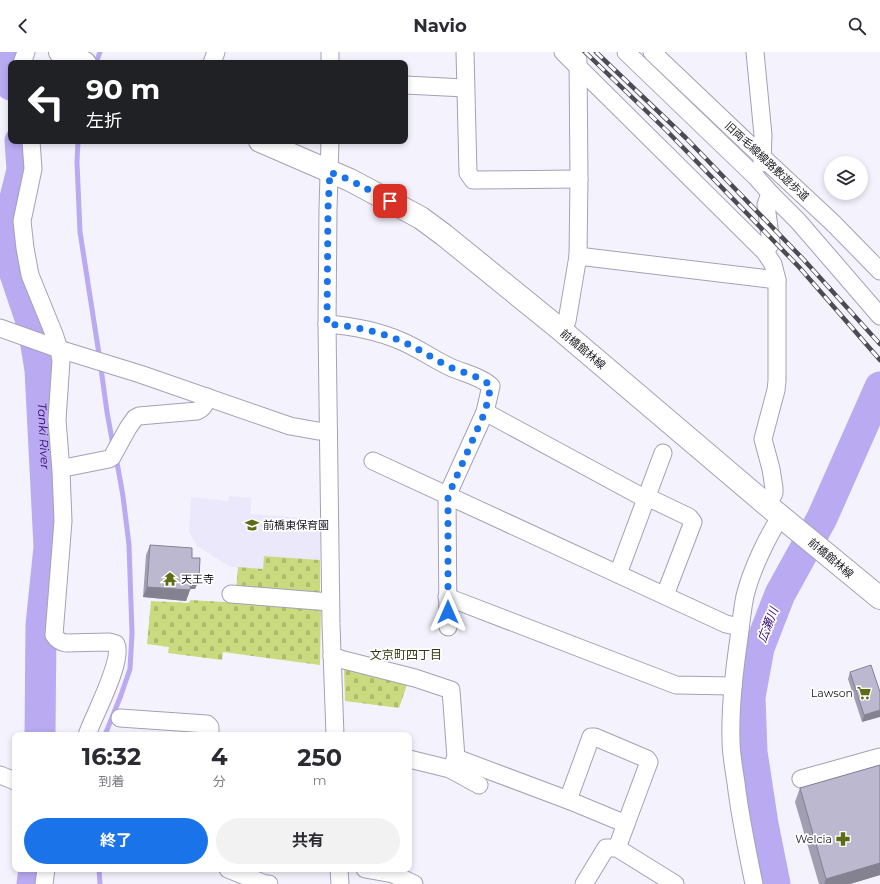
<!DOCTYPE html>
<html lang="ja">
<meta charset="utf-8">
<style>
body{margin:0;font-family:Montserrat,"Noto Sans JP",sans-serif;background:#f2f2f3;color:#2b2b33;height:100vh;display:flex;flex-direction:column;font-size:15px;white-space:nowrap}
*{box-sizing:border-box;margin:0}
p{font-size:13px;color:#7c7c81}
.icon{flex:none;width:22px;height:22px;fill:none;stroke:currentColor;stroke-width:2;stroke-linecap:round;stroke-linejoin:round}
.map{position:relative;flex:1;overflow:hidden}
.panel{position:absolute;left:12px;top:680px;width:400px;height:140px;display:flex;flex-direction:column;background:#fff;border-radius:8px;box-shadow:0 2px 6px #0003}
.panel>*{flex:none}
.banner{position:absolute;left:8px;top:8px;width:400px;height:84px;border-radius:8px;box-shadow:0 2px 6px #0003;background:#202124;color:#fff;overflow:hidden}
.buttons{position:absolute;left:824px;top:104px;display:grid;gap:8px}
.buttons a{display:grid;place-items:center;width:44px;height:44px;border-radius:50%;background:#fff;box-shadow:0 2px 6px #0003;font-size:20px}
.pin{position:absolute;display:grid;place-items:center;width:34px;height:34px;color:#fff;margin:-17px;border-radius:8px;box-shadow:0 2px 6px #0006}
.me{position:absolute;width:44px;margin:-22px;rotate:0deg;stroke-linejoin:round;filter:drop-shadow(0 0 3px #0008)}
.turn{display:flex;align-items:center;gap:14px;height:84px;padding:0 12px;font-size:18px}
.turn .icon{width:52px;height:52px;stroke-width:2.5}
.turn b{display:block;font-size:28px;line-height:34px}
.eta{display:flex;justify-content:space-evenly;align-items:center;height:68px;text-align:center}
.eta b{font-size:24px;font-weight:700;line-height:28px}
.primary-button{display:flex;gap:8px;margin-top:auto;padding:8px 12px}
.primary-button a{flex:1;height:46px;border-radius:24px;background:#1a73e8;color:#fff;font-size:16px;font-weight:700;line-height:46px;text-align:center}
.primary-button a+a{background:#f2f2f3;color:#2b2b33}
header{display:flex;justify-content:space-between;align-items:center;height:52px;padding:0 12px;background:#fff;font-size:18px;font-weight:700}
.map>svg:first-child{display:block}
</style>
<header><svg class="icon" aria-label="back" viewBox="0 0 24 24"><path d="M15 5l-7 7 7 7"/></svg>Navio<svg class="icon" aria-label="search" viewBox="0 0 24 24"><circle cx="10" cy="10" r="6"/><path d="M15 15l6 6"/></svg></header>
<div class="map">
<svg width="880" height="832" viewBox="0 0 880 832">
<defs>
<pattern id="cemetery-stones" width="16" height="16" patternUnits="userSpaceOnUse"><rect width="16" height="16" fill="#cadb7f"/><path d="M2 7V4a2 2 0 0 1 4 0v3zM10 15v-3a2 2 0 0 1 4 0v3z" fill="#adbb6d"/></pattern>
</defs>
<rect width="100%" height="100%" fill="#f4f3fd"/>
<!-- built -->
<polygon fill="#ebe8fb" points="229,444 252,446 250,462 320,467 320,508 265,504 263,518 230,515 197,494 189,480 191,445 228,449"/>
<!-- cemetery -->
<g fill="url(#cemetery-stones)">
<polygon points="264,504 320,508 320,546 236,539 238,515 263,517"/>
<polygon points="191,548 321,556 320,613 223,600 222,608 168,601 169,595 147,592 151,549 188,551"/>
<polygon points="344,616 408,630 399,656 345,649"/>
</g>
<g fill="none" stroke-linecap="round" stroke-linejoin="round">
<!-- stream -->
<g stroke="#baaaf1" stroke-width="5">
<polyline points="96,11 100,0"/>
<polyline points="78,89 77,110 80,180 99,302 107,360 113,393"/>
<polyline points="105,683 121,643 130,617 132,581 129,493 123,444 116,405"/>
<polyline points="99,817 100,832"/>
</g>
<!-- river -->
<g stroke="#baaaf1" stroke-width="31">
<polyline points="7,10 8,20 11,33"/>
<path id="s1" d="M20,89L22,118L13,154V216L33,275L40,318L49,495L41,573L40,683"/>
<polyline points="32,832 34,817"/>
<polyline points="775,832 763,772 752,700 750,645 759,596 780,542 822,466 880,335"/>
</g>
<defs>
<g id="minor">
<polyline points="465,0 468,121 473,128 579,127"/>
<polyline points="563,0 765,200 773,212 777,228 777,329 776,338 763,387 771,417 774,436 774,441 772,445 767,453"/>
<polyline points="626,0 756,125 771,142 798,169 880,264"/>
<polyline points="652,0 773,115 833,171 880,219"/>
<polyline points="755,0 763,83 762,111"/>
<polyline points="22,11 26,0"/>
<polyline points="212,11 216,0"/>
<polyline points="330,11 330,0"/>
<polyline points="405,33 465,36"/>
<path d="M31,89L33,117L22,169L25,196L30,223L54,282L59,297L61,309L57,368L61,419L63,469L54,583C57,588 60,590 66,591L109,590L116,592C124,608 93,665 87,683"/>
<polyline points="330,89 328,157 327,272 331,572 335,683"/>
<polyline points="765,200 771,191 766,153 768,147 771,142"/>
<polyline points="578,204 777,228"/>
<path d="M327,272C352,274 378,279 401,289C418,296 433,307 450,315C463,321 480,324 491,334L485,360L447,444L448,575"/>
<polyline points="0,276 59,297 140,322 290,374 318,379 328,379"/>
<polyline points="561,278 564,275 567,269 578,204 579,127 578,8"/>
<polyline points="485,360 646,447"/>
<polyline points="373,409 726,572 740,575"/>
<path d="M61,415H69L109,407L112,405L128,376L135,366L139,364L197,359C204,356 205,352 207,345"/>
<polyline points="647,445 689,465 693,470 665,543"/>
<polyline points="618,522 663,401"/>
<polyline points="231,542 330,550"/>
<polyline points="447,545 676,633 733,634"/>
<polyline points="332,604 344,608 415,626 451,638 456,706"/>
<polyline points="120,666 207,672 210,675 210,683"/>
<polyline points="409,707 450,717 479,733"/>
<polyline points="450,717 456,706 568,748 626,772"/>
<polyline points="0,723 15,729"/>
<polyline points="801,727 880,705"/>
<polyline points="568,748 591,685 595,685 647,707 649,710 617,796"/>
<polyline points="228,817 265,832 269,832"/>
<polyline points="339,817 340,832"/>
<polyline points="365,817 393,822 414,832"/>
<polyline points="44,832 46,817"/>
<polyline points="584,832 606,796 617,796 675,832"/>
<path d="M754,832C747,798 740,765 736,731C734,717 731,702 731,688C730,654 734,620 739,586C741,572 742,558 745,544C751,519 767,485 781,464"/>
</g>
<g id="major">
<polyline points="60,0 85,11"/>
<polyline points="260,89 350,128 410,160 421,166 444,183 561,278 767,453 880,546"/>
</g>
</defs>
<!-- minor casing -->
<use href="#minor" stroke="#a5a0b7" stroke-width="19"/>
<!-- major casing -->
<use href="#major" stroke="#a5a0b7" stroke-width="24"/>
<!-- minor -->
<use href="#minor" stroke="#fff" stroke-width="17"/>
<!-- major -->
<use href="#major" stroke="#fff" stroke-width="22"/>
<defs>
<g id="rail">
<polyline points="585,0 667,79 799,215 880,308"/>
<polyline points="596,0 686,86 804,208 880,292"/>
</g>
</defs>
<!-- rail casing -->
<use href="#rail" stroke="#4c4b53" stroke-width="4.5"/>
<!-- rail -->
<use href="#rail" stroke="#fff" stroke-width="3" stroke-dasharray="9" stroke-linecap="butt"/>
</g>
<!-- wall -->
<g fill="#a29eb2">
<polygon points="150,493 192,506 199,527 195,537 190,537 186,549 143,545 146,503"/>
<polygon points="850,620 880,640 862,670 848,627"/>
<polygon points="880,713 880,823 850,832 819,832 795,750 800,736"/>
</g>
<!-- shaded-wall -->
<g fill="#848191">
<polygon points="191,526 199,527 195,537 187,537"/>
<polygon points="147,535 190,538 186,549 143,545"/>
<polygon points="880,658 880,665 862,670 864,663"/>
<polygon points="880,811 880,823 850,832 824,832 826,827"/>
</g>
<!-- building -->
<g fill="#bcb8cf" stroke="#848191">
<polygon points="150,493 192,496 192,506 200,506 199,527 191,526 190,538 147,535"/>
<polygon points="871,613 880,640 880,658 864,663 850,620"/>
<polygon points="880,713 880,811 826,827 800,736"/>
</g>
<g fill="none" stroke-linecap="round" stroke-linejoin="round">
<!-- route -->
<path stroke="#1a73e8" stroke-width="7" stroke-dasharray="0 12.6" d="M390,149L350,128L330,120L328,156L327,272C352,274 378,279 401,289C418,296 433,307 450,315C463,321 480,324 491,334L485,360L448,444V560"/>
</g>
<!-- icons -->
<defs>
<symbol id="school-bare" viewBox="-9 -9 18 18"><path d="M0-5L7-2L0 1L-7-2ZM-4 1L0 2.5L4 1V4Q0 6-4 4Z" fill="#5f6c15" stroke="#fff" stroke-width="2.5" paint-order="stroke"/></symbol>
<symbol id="temple-bare" viewBox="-9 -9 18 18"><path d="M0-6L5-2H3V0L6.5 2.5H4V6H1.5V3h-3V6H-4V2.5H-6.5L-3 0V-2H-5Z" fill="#5f6c15" stroke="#fff" stroke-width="2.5" paint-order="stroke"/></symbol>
<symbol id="supermarket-bare" viewBox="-9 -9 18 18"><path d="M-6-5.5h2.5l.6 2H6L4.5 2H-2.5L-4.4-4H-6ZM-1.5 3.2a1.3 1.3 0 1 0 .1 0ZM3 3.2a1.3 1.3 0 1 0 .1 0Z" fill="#5f6c15" stroke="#fff" stroke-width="2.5" paint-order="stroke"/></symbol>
<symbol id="pharmacy-bare" viewBox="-9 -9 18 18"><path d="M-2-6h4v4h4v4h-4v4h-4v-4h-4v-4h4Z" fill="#5f6c15" stroke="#fff" stroke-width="2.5" paint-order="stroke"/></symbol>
</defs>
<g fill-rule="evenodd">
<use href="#school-bare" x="242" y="463" width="20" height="20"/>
<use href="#temple-bare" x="160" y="517" width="20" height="20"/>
<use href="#supermarket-bare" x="854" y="631" width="20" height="20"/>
<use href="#pharmacy-bare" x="833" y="777" width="20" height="20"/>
</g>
<g text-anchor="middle" stroke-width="3.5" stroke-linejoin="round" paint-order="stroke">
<!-- street labels -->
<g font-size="11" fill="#191820" stroke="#fff">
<text transform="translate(767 109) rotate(43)" y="4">旧両毛線線路敷遊歩道</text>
<text transform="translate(583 297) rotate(40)" y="4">前橋館林線</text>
<text transform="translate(831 506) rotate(40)" y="4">前橋館林線</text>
</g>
<!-- poi labels -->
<g font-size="11" fill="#191820" stroke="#fff" text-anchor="start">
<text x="263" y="477">前橋東保育園</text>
<text x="181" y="531">天王寺</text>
<text x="853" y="645" text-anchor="end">Lawson</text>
<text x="832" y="791" text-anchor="end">Welcia</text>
</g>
<!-- water labels -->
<g font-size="12" font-style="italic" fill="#370872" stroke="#fff">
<text dy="4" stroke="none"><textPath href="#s1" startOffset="300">Tanki River</textPath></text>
<text transform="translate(768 573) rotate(-69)" y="4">広瀬川</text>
</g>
<!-- neighbourhood labels -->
<g font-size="12" fill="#333912" stroke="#fff">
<text x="406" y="607">文京町四丁目</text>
</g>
</g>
</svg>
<div class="buttons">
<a><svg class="icon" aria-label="layers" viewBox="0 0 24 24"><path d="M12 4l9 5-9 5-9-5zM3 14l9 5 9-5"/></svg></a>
</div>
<div class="pin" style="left:390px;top:149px;background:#d93025"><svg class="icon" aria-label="arrive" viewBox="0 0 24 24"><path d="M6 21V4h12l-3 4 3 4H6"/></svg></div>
<svg class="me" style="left:448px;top:560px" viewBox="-20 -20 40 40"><path d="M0-17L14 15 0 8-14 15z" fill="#1a73e8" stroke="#fff" stroke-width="4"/></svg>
<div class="banner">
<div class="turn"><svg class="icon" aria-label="left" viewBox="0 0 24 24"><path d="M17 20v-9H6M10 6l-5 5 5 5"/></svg><div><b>90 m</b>左折</div></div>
</div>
<section class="panel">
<div class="eta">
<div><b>16:32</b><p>到着</p></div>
<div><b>4</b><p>分</p></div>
<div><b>250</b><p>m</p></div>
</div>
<div class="primary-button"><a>終了</a><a>共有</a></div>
</section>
</div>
